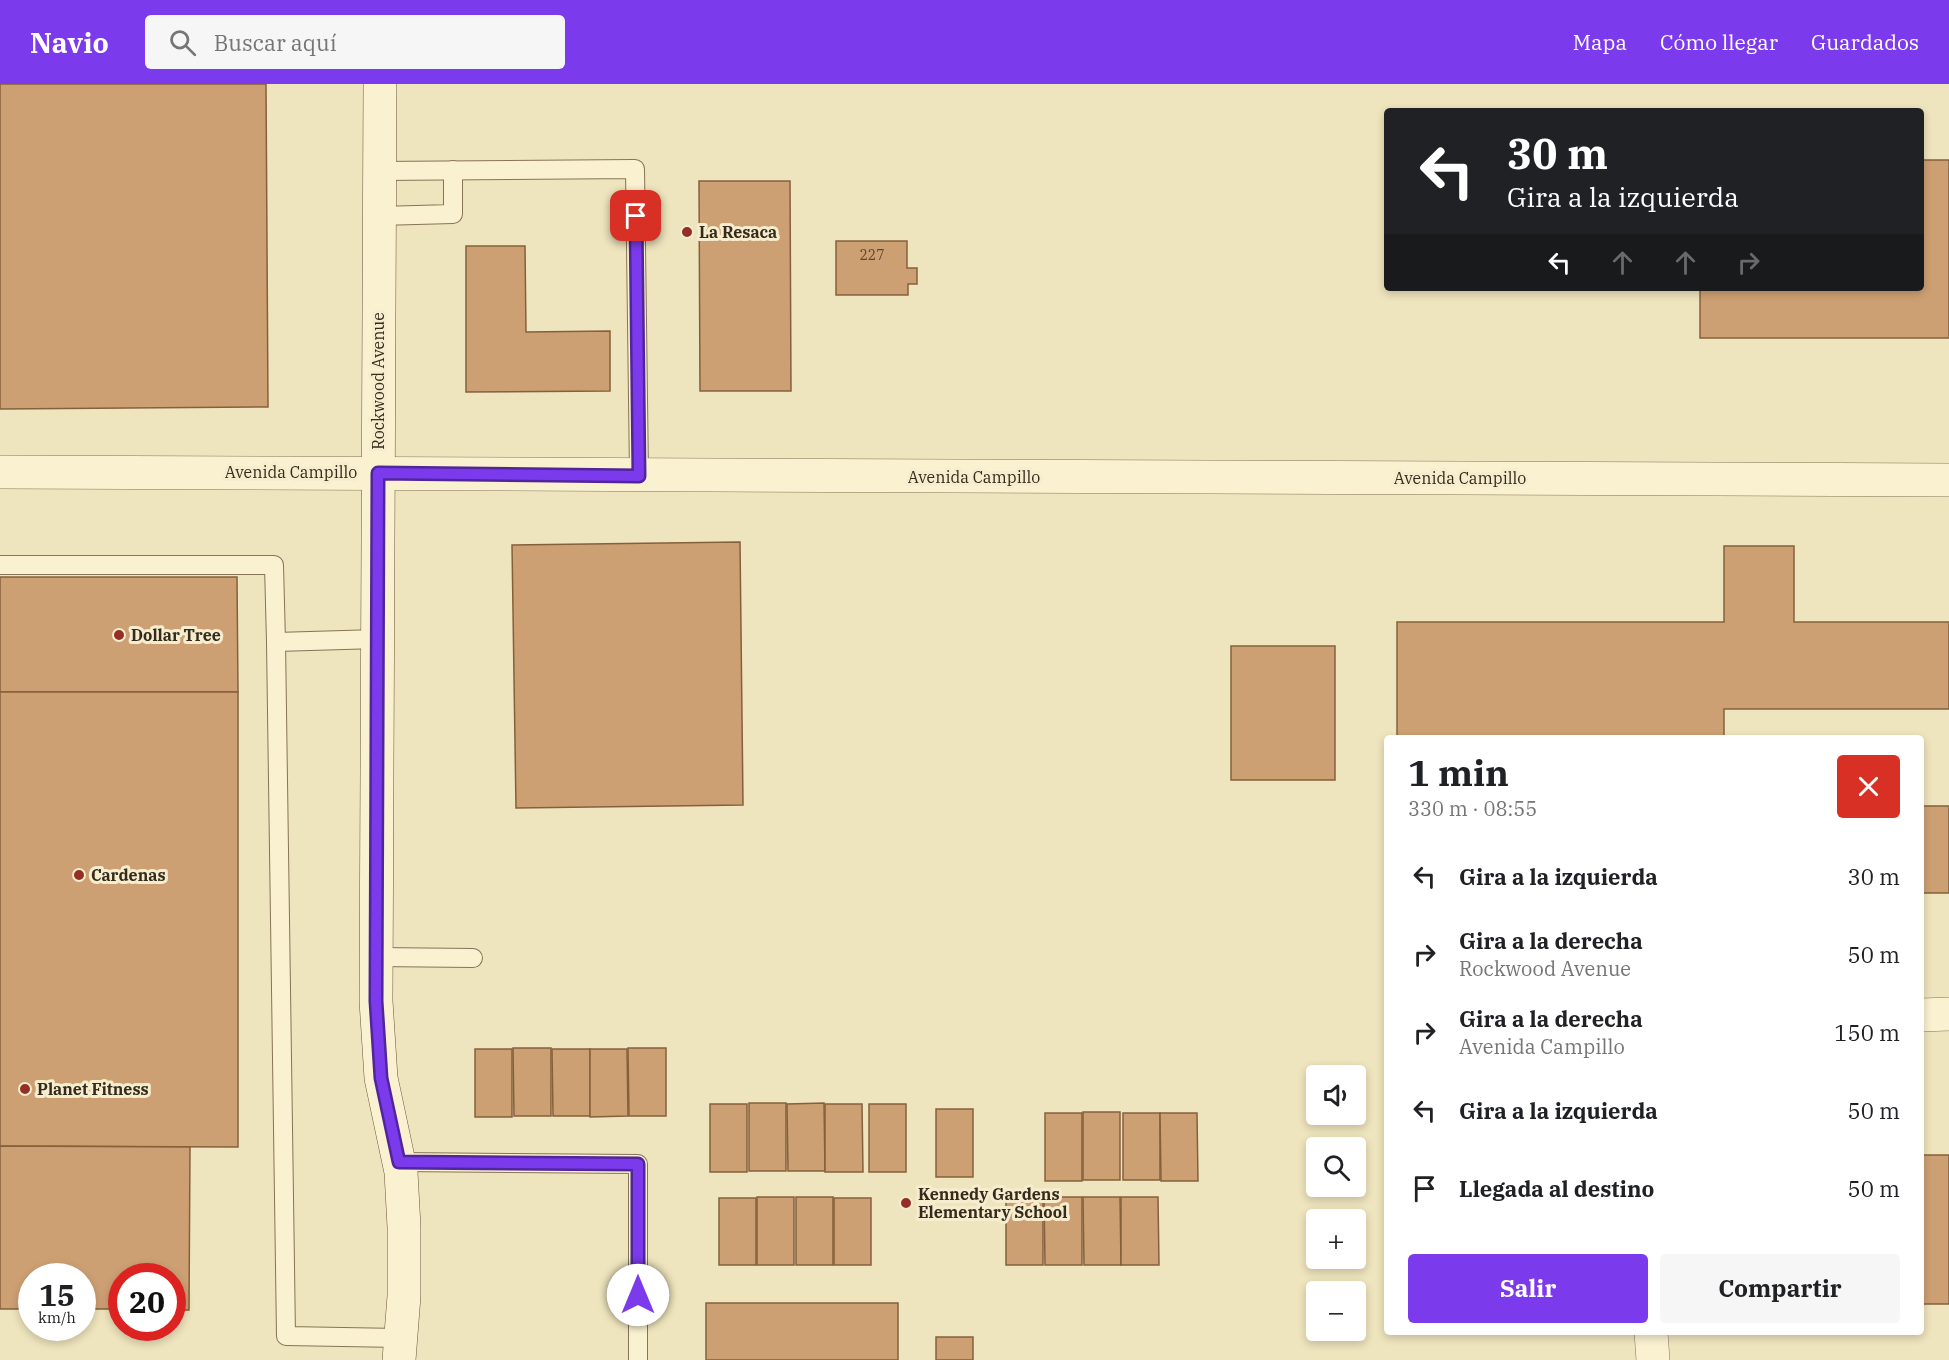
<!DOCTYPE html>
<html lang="es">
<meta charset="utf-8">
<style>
body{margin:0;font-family:"IBM Plex Serif",serif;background:#f6f6f6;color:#202124;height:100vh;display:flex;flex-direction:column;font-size:22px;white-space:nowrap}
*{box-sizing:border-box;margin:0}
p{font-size:20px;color:#757577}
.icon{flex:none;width:33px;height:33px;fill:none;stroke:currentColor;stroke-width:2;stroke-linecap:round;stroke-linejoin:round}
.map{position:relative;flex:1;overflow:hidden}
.panel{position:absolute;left:1384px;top:651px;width:540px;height:600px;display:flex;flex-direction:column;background:#fff;border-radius:6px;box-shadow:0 3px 9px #0003}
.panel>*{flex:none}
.top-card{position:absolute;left:1384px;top:24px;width:540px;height:183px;border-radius:6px;box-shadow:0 3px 9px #0003;background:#202124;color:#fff;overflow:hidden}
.controls{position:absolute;left:1306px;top:981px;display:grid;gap:12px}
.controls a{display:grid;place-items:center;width:60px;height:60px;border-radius:6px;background:#fff;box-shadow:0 3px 9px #0003;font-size:30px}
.speed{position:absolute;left:18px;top:1179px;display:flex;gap:12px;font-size:30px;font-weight:700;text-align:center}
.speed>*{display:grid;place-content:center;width:78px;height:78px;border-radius:50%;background:#fff;box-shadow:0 3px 9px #0003;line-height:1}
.speed small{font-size:15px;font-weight:400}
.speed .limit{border:9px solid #d22;background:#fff;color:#111}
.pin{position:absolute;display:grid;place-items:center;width:51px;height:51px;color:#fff;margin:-26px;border-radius:12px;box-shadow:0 3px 9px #0006}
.me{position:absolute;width:66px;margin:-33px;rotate:0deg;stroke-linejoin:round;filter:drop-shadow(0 0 4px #0008)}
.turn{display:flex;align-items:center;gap:21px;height:126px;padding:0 24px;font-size:27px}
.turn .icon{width:78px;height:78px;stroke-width:2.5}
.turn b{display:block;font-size:42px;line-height:51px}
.lanes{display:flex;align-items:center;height:57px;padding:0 24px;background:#0003;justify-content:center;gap:30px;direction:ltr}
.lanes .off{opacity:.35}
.round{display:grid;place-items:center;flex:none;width:63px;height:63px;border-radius:6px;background:#f6f6f6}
.headline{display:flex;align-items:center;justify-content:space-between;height:102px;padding:0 24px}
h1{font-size:36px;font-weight:800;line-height:45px}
.primary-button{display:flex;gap:12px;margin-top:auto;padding:12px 24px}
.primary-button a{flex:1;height:69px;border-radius:6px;background:#7c3aed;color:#fff;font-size:24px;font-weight:800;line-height:69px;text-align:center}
.primary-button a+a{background:#f6f6f6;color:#202124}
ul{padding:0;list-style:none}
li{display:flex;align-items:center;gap:18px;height:78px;padding:0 24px}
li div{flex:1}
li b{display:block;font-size:22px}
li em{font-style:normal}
header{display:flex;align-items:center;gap:36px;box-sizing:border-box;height:84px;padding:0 30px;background:#7c3aed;color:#fff}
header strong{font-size:28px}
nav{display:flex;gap:33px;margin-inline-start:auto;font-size:21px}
.search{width:420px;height:54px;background:#f6f6f6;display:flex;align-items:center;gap:15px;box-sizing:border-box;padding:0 21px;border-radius:6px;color:#757577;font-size:22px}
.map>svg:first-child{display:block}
</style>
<header>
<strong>Navio</strong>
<div class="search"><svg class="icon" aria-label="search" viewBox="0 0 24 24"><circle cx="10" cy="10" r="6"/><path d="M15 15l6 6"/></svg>Buscar aquí</div>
<nav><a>Mapa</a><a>Cómo llegar</a><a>Guardados</a></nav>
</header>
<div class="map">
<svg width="1949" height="1276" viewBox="0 0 1949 1276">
<rect width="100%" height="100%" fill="#eee4bd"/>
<!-- building -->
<g fill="#cda073" stroke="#85603c" stroke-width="1.5">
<polygon points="0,0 266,0 268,323 0,325"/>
<polygon points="1922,76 1949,76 1949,254 1700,254 1700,204 1922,204"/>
<polygon points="699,97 790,97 791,307 700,307"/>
<polygon points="836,157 907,157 907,184 917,184 917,200 908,200 908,211 836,211"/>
<polygon points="466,162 525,162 526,248 610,247 610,307 466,308"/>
<polygon points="740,458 743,721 516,724 512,461"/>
<polygon points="1724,462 1794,462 1794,538 1949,538 1949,625 1724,625 1724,654 1397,654 1397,538 1724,538"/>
<polygon points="0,493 237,493 238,608 0,608"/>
<rect x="1231" y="562" width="104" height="134"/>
<polygon points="0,608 238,608 238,1063 0,1062"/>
<rect x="1922" y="722" width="27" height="87"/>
<polygon points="513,964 551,964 551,1032 514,1032"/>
<polygon points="628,964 666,964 666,1032 629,1032"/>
<rect x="475" y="965" width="37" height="68"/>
<polygon points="552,965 590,965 590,1032 553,1032"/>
<polygon points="590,965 627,965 628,1032 590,1033"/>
<rect x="749" y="1019" width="37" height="68"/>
<polygon points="824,1019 825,1087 788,1087 787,1020"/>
<rect x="710" y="1020" width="37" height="68"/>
<polygon points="825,1020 862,1020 863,1088 825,1088"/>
<rect x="869" y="1020" width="37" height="68"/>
<rect x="936" y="1025" width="37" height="68"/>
<rect x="1083" y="1028" width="37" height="68"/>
<rect x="1045" y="1029" width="37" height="68"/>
<rect x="1123" y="1029" width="37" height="67"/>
<polygon points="1160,1029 1197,1029 1198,1097 1161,1097"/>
<polygon points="0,1062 190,1063 189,1226 172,1226 172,1192 122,1192 122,1225 82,1225 82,1192 32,1192 32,1225 0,1225"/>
<rect x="1922" y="1071" width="27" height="149"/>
<rect x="757" y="1113" width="37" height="68"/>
<rect x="796" y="1113" width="37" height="68"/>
<rect x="1006" y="1113" width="37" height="68"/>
<polygon points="1044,1113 1082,1113 1082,1181 1045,1181"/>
<polygon points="1083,1113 1120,1113 1121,1181 1084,1181"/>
<polygon points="1121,1113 1158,1113 1159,1181 1121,1181"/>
<rect x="719" y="1114" width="37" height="67"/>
<rect x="834" y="1114" width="37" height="67"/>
<rect x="706" y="1219" width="192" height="57"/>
<rect x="936" y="1253" width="37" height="23"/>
</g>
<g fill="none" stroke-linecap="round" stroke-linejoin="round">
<defs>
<g id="lane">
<polyline points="379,87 635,85 639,391"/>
<polyline points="379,132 453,130 453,86"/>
<polyline points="0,481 274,481 276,558"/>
<polyline points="378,555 276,558 286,1252 400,1254"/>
<polyline points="376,873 473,874"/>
<polyline points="399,1078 638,1080 638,1276"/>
</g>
<g id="street">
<polyline points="0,388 1949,396"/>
<polyline points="1922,931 1949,930"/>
<polyline points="1651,1248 1653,1276"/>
</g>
<polyline id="secondary" points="380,0 376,917 381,994 401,1088 404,1143 404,1212 399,1276"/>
</defs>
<!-- lane casing -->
<use href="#lane" stroke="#867456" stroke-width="20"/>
<!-- street casing -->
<use href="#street" stroke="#867456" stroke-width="34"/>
<!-- secondary casing -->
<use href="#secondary" stroke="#67553a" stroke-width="34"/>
<!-- lane -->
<use href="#lane" stroke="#f9f1d0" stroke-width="18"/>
<!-- street -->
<use href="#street" stroke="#f9f1d0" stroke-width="33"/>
<!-- secondary -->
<use href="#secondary" stroke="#f9f1d0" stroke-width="33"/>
</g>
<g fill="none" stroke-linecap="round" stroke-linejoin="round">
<defs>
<polyline id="route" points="636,132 639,392 378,389 376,917 381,994 399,1078 638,1080 638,1211"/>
</defs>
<!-- route casing -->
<use href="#route" stroke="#51269a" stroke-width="15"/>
<!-- route -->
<use href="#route" stroke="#7c3aed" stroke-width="10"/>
</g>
<!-- markers -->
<g fill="#952f26" stroke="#f5edcd" stroke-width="2">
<circle cx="687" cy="148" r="6"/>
<circle cx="119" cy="551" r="6"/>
<circle cx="79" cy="791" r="6"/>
<circle cx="25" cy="1005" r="6"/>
<circle cx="906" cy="1119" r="6"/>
</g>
<g text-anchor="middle" stroke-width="6" stroke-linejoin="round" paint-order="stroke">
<!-- number labels -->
<g font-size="14" fill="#5b4831">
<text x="872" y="176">227</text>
</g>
<!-- poi labels -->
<g font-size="16" font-weight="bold" fill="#352a1b" stroke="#f5edcd" text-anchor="start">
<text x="699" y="154">La Resaca</text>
<text x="131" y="557">Dollar Tree</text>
<text x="91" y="797">Cardenas</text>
<text x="37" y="1011">Planet Fitness</text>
<text x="918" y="1116">Kennedy Gardens<tspan x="918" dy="18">Elementary School</tspan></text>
</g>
<!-- street labels -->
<g font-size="16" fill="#352a1b" stroke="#f5edcd">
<text transform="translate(378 297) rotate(-90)" y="6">Rockwood Avenue</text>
<text x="291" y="394">Avenida Campillo</text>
<text x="974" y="399">Avenida Campillo</text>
<text x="1460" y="400">Avenida Campillo</text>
</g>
</g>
</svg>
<div class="controls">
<a><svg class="icon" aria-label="sound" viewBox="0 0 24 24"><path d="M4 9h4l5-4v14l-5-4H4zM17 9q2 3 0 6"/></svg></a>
<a><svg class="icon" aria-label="search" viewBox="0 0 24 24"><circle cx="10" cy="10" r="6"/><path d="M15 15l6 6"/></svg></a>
<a>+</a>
<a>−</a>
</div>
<div class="speed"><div>15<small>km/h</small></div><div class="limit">20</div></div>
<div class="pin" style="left:636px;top:132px;background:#d93025"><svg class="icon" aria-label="arrive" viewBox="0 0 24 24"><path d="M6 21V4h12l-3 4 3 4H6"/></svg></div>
<svg class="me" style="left:638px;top:1211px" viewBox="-20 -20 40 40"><circle r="19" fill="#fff"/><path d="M0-13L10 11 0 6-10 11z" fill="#7c3aed"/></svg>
<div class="top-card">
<div class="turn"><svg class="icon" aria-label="left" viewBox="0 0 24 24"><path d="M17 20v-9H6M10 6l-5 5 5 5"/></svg><div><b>30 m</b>Gira a la izquierda</div></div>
<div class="lanes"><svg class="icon" aria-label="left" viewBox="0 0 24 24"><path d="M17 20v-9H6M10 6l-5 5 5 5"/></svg><svg class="icon off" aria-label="ahead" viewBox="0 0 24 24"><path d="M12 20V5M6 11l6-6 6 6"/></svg><svg class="icon off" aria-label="ahead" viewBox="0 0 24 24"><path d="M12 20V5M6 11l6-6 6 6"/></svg><svg class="icon off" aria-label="right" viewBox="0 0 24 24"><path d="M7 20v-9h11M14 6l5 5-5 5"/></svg></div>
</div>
<section class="panel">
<div class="headline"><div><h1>1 min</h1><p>330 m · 08:55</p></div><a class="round" style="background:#d93025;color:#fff"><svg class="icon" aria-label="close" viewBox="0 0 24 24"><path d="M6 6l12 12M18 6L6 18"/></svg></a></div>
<ul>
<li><svg class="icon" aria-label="left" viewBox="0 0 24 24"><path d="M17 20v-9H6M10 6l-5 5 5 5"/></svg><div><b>Gira a la izquierda</b></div><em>30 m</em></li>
<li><svg class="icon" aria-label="right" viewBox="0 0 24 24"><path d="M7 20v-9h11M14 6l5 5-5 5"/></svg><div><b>Gira a la derecha</b><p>Rockwood Avenue</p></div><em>50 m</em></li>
<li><svg class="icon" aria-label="right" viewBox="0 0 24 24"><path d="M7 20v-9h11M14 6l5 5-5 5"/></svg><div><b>Gira a la derecha</b><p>Avenida Campillo</p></div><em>150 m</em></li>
<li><svg class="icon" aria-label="left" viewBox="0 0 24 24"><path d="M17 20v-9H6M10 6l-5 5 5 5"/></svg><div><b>Gira a la izquierda</b></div><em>50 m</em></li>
<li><svg class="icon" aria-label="arrive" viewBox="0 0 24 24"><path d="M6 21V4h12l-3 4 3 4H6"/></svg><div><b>Llegada al destino</b></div><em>50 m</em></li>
</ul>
<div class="primary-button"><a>Salir</a><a>Compartir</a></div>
</section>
</div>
